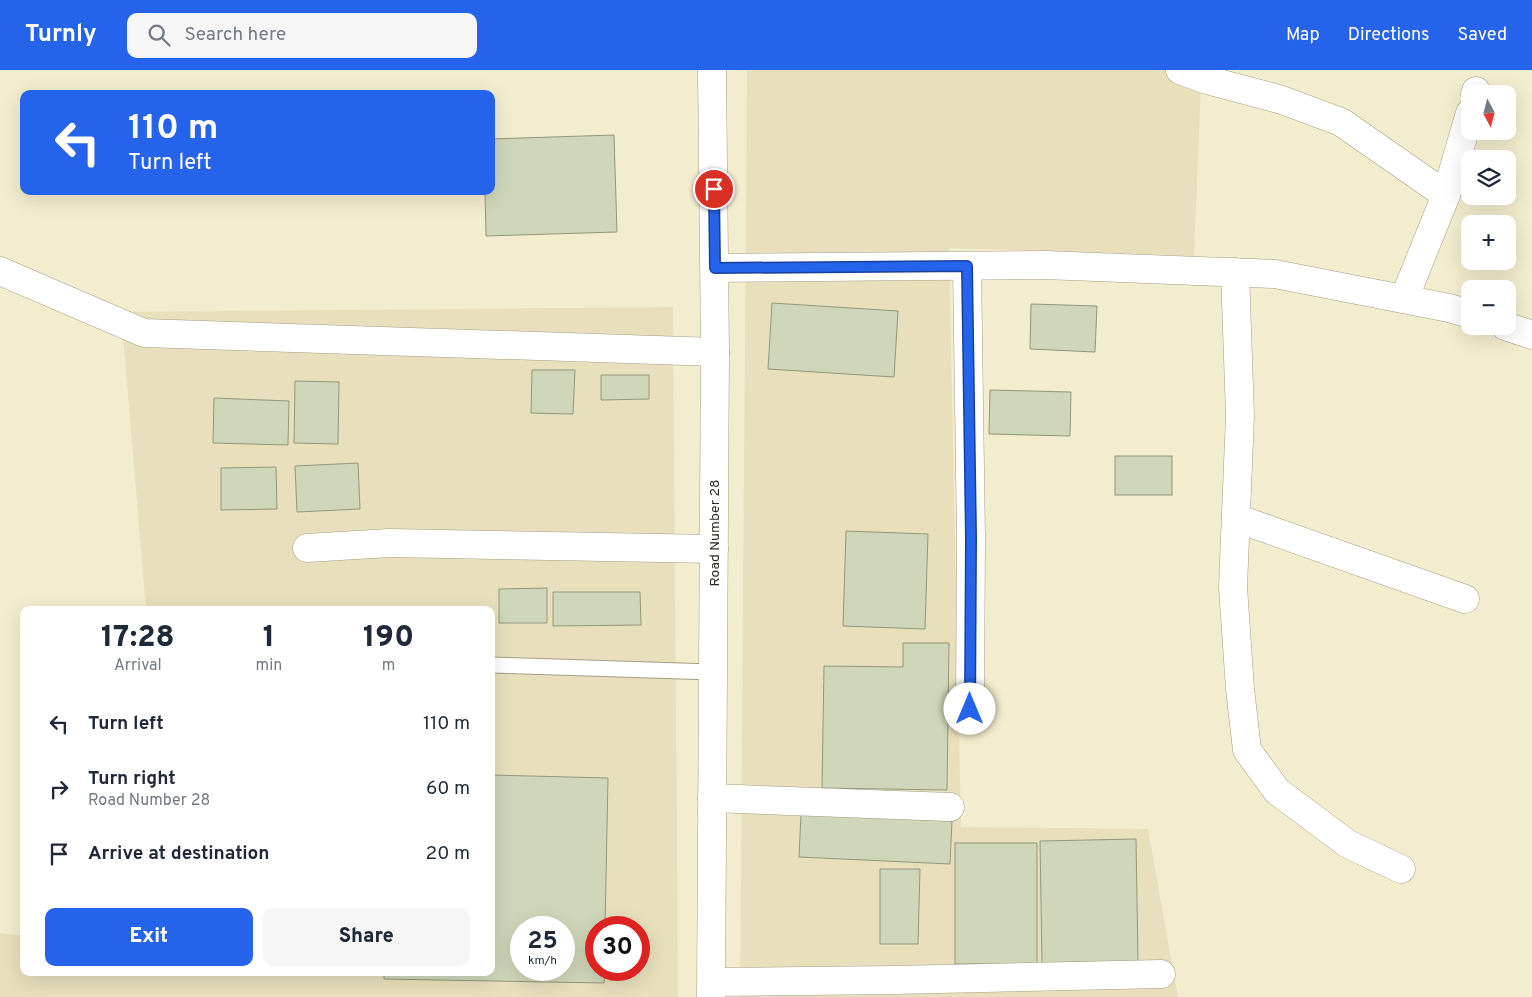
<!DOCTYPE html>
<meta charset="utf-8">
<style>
body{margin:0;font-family:Overpass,sans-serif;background:#f6f6f7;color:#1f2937;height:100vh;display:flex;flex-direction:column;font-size:19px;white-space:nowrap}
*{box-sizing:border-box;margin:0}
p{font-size:16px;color:#747a83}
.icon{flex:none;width:28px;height:28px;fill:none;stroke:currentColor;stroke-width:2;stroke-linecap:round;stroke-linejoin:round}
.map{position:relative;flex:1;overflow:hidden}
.drawer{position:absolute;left:20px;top:536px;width:475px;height:370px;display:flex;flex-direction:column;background:#fff;border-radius:10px;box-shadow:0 5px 20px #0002}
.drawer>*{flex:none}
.hud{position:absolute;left:20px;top:20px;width:475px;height:105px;border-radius:10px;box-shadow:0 5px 20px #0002;background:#2563eb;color:#fff;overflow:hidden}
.needle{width:32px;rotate:173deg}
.fabs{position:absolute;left:1461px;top:15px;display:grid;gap:10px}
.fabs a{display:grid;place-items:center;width:55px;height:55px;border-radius:10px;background:#fff;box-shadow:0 5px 20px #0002;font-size:25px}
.speed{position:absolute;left:510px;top:846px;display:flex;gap:10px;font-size:25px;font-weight:700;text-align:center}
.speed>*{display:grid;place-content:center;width:65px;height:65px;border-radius:50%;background:#fff;box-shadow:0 5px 20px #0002;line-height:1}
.speed small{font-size:12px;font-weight:400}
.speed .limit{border:8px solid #d22;background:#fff;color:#111}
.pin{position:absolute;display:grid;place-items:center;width:42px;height:42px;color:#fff;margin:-21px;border:2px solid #fff;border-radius:50%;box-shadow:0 1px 5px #0007}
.me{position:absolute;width:55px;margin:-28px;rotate:0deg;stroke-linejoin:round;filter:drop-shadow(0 0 4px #0008)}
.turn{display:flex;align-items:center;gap:18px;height:105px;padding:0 25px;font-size:22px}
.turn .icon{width:65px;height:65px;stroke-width:2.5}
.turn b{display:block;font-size:35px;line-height:42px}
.eta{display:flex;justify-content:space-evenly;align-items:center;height:85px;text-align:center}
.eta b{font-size:30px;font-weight:800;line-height:35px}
.action{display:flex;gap:10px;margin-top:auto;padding:10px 25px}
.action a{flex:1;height:58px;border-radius:10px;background:#2563eb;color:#fff;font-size:20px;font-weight:800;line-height:58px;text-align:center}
.action a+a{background:#f6f6f7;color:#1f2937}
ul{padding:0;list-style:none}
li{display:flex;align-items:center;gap:15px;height:65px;padding:0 25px}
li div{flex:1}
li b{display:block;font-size:19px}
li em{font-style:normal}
header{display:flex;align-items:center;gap:30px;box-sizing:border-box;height:70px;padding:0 25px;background:#2563eb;color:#fff}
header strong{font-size:24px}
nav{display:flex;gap:28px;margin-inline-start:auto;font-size:18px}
.search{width:350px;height:45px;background:#f6f6f7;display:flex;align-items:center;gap:12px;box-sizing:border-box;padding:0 18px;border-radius:10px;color:#747a83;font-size:19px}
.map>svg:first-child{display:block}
</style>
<header>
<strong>Turnly</strong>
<div class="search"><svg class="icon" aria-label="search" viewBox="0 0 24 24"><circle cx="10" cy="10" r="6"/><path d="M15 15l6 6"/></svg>Search here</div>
<nav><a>Map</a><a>Directions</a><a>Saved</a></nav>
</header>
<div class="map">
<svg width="1532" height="927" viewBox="0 0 1532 927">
<rect width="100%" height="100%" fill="#f3edcf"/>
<!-- built -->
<g fill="#e8e0bc" fill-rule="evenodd">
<polygon points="747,0 1173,0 1201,17 1194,186 949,178 961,757 1148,759 1178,927 740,927"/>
<path d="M673,237L678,927H0V863L24,866V902H491V540H146L121,242ZM521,858H564V900H521ZM596,858H639V900H596Z"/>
</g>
<!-- building -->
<g fill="#cfd6b9" stroke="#91987d" fill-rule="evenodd">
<polygon points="614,65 617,162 486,166 485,121 491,121 491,69"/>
<polygon points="772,233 898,241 894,307 768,299"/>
<polygon points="1031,234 1097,236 1095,282 1030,279"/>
<polygon points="532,300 575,300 573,344 531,343"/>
<polygon points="601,305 649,305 649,329 601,330"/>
<polygon points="295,311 339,312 338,374 294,373"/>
<polygon points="990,320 1071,322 1070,366 989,364"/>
<polygon points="214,328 289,331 288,375 213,373"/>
<rect x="1115" y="386" width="57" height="39"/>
<polygon points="358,393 360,439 297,442 295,396"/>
<polygon points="276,397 277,439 221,440 221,398"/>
<polygon points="846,461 928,464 925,559 843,556"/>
<polygon points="547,518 547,553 499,553 499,519"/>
<polygon points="553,522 640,522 641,555 553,556"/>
<polygon points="903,573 949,573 947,720 822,718 824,596 903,597"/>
<path d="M491,705L608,708L605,858H596V900H605L604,913L384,909V902H491ZM521,858H564V900H521Z"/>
<polygon points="801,744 952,751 950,794 799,787"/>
<polygon points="1136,769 1138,891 1042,893 1040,771"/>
<rect x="955" y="773" width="82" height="121"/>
<polygon points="880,799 920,799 918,874 880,874"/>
<polygon points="206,902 248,902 206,905"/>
</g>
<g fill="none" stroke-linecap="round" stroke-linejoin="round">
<defs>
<polyline id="lane" points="491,595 713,602"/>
<g id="street">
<polyline points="1180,0 1207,10 1282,30 1341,52 1446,125 1470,43"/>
<polyline points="1475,24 1476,21"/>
<polyline points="967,196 971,468 970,639"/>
<polyline points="715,198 1045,195 1275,204 1449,238 1470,244"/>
<polyline points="0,201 144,263 715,282"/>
<polyline points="1235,202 1240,345 1233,517 1240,619 1247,680 1277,721 1348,774 1401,799"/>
<polyline points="1404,229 1446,125"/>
<polyline points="1505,256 1532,265"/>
<polyline points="1236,448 1465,529"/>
<polyline points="307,478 389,473 714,479"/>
<polyline points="712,728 950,737"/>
<polyline points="712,912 895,910 1161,904"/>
</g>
<polyline id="secondary" points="711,927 715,282 712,0"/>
</defs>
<!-- lane casing -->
<use href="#lane" stroke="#a49e82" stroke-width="17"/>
<!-- street casing -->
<use href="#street" stroke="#a49e82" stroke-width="29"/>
<!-- secondary casing -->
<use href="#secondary" stroke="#a49e82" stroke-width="29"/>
<!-- lane -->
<use href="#lane" stroke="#fff" stroke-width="15"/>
<!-- street -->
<use href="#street" stroke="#fff" stroke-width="28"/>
<!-- secondary -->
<use href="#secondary" stroke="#fff" stroke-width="28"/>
</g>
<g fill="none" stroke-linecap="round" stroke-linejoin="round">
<defs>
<polyline id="route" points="714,119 715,198 967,196 971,468 970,639"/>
</defs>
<!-- route casing -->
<use href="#route" stroke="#184099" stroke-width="12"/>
<!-- route -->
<use href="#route" stroke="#2563eb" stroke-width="9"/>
</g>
<g text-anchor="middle" stroke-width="4" stroke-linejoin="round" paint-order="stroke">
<!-- street labels -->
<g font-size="14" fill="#2e2b20" stroke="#fff">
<text transform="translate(714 463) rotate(-90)" y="5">Road Number 28</text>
</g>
</g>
</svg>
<div class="fabs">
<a><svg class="needle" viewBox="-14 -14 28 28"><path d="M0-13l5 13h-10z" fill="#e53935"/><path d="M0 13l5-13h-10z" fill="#747a83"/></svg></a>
<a><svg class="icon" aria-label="layers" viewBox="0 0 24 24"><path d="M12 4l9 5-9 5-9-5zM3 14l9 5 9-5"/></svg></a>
<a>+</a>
<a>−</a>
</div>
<div class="speed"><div>25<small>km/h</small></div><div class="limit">30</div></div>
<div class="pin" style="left:714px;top:119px;background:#d93025"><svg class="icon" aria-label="arrive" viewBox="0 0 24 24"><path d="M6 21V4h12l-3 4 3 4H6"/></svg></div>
<svg class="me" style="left:970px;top:639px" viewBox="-20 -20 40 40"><circle r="19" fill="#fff"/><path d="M0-13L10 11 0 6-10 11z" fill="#2563eb"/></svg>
<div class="hud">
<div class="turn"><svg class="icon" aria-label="left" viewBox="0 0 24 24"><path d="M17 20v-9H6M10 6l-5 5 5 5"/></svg><div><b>110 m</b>Turn left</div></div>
</div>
<section class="drawer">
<div class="eta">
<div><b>17:28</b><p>Arrival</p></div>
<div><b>1</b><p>min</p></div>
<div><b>190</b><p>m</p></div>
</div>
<ul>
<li><svg class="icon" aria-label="left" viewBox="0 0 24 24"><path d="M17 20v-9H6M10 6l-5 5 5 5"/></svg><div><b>Turn left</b></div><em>110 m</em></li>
<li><svg class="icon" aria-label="right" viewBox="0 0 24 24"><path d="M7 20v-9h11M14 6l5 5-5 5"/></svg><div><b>Turn right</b><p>Road Number 28</p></div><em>60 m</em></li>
<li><svg class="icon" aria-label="arrive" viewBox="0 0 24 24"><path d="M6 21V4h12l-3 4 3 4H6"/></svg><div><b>Arrive at destination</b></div><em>20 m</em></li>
</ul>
<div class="action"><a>Exit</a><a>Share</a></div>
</section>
</div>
